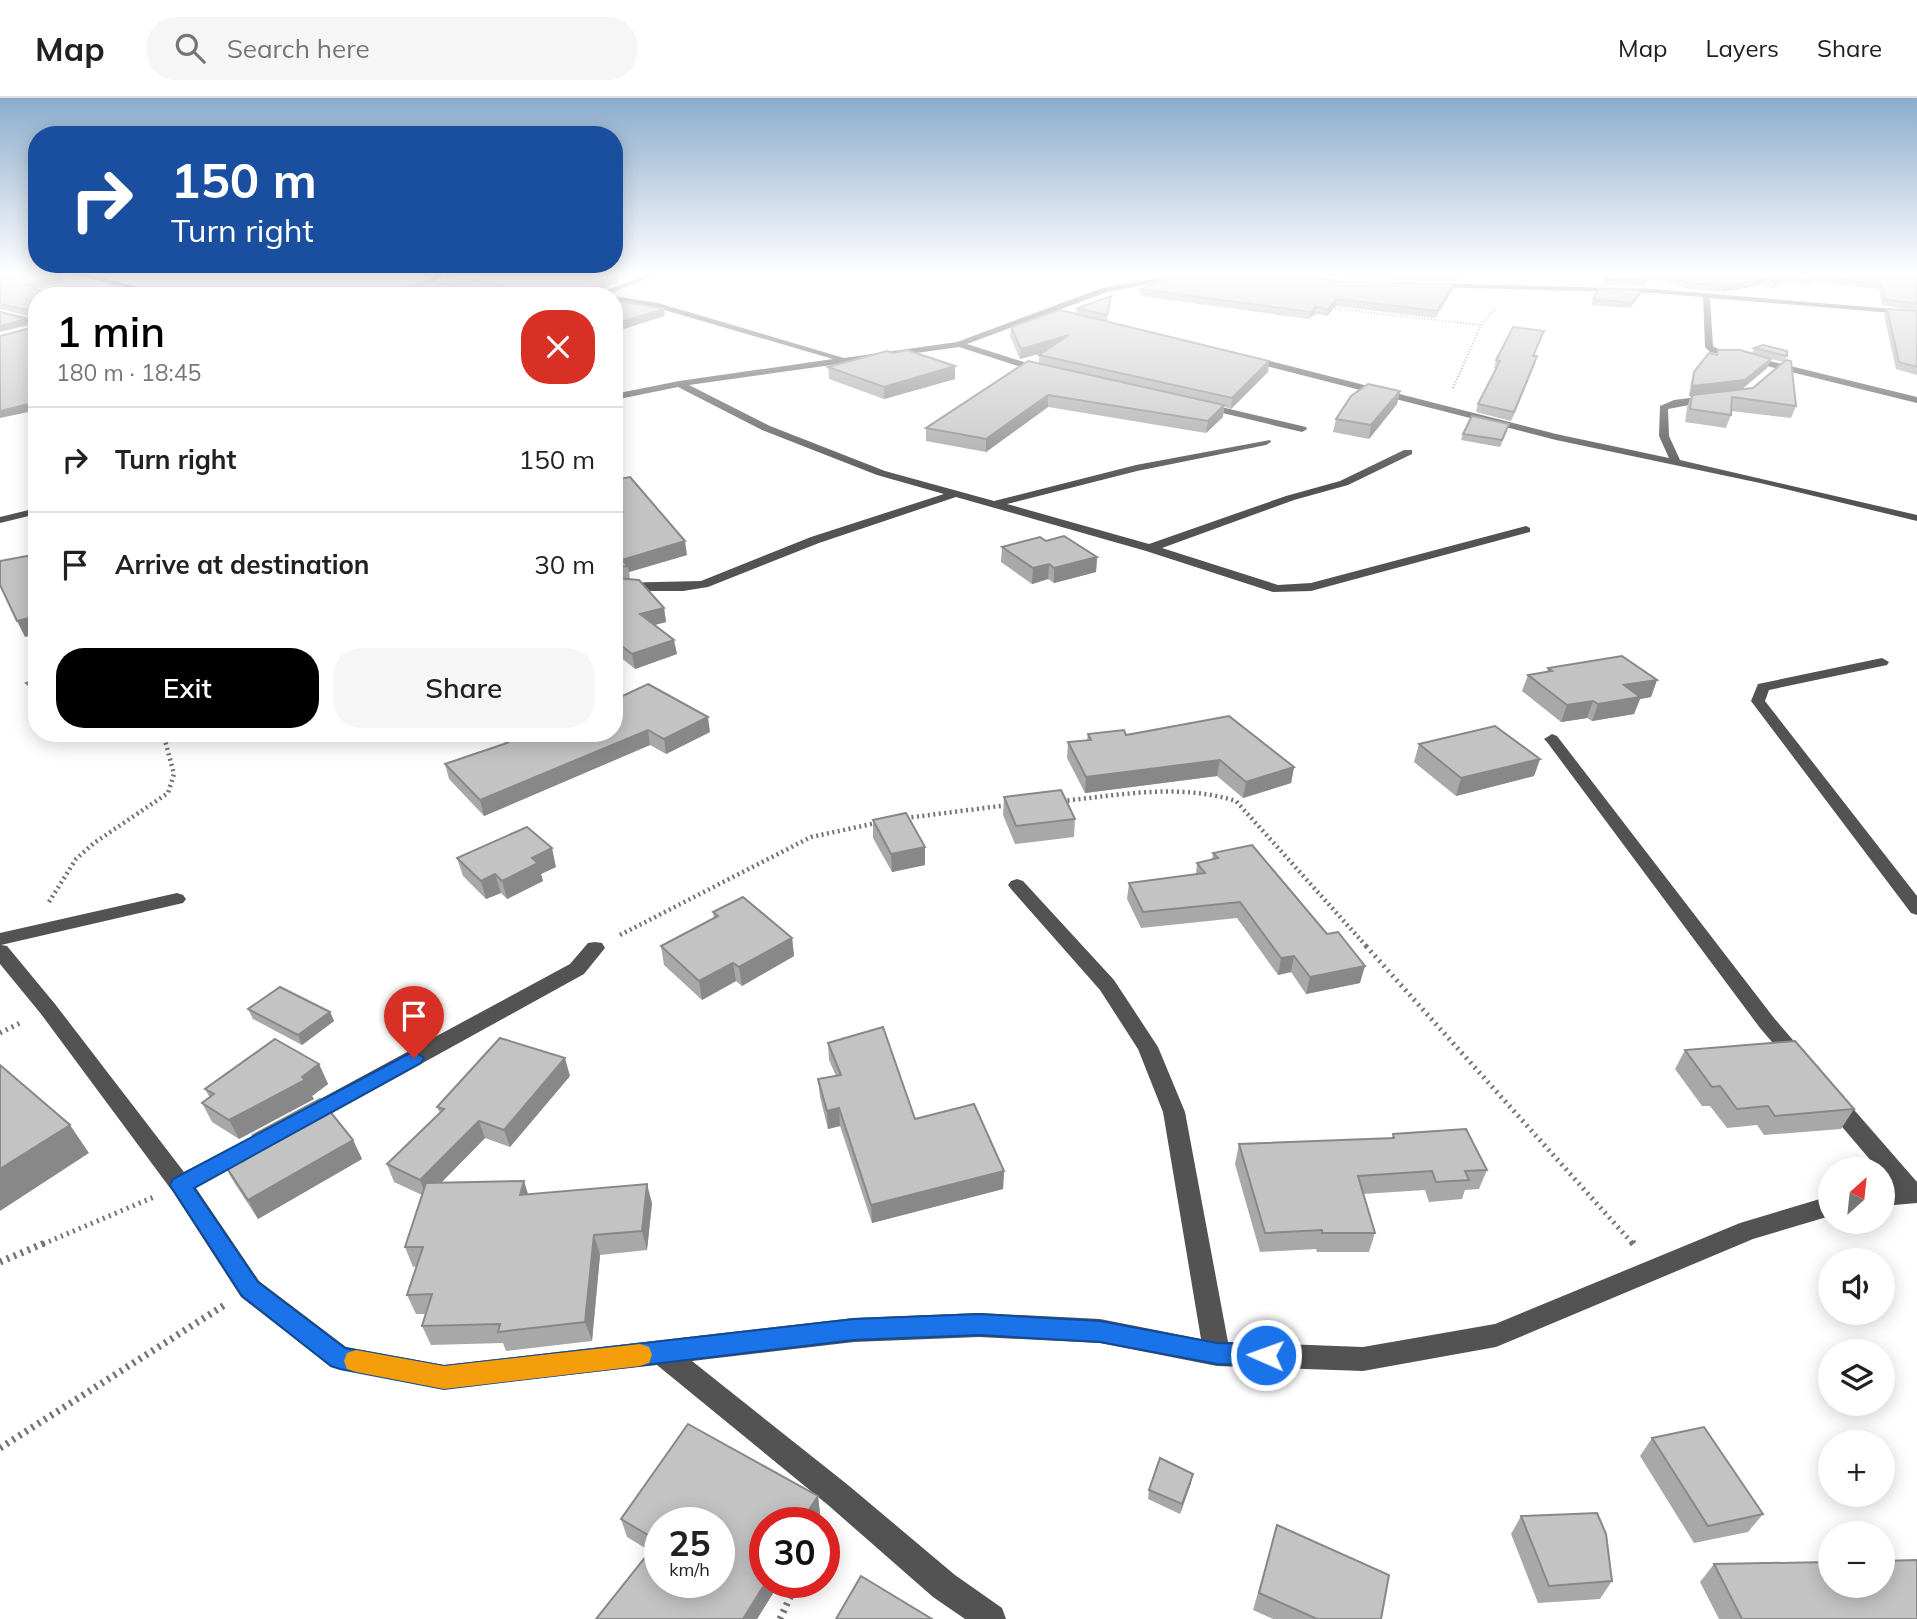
<!DOCTYPE html>
<meta charset="utf-8">
<style>
body{margin:0;font-family:Mulish,sans-serif;background:#f6f6f6;color:#202124;height:100vh;display:flex;flex-direction:column;font-size:26px;white-space:nowrap}
*{box-sizing:border-box;margin:0}
p{font-size:23px;color:#757577}
.icon{flex:none;width:38px;height:38px;fill:none;stroke:currentColor;stroke-width:2;stroke-linecap:round;stroke-linejoin:round}
.map{position:relative;flex:1;overflow:hidden}
.drawer{position:absolute;left:28px;top:189px;width:595px;height:455px;display:flex;flex-direction:column;background:#fff;border-radius:28px;box-shadow:0 4px 18px #0003}
.drawer>*{flex:none}
.banner{position:absolute;left:28px;top:28px;width:595px;height:147px;border-radius:28px;box-shadow:0 4px 18px #0003;background:#1a4fa0;color:#fff;overflow:hidden}
.needle{width:46px;rotate:27deg}
.tools{position:absolute;left:1818px;top:1059px;display:grid;gap:14px}
.tools a{display:grid;place-items:center;width:77px;height:77px;border-radius:50%;background:#fff;box-shadow:0 4px 18px #0003;font-size:35px}
.speed{position:absolute;left:644px;top:1409px;display:flex;gap:14px;font-size:35px;font-weight:700;text-align:center}
.speed>*{display:grid;place-content:center;width:91px;height:91px;border-radius:50%;background:#fff;box-shadow:0 4px 18px #0003;line-height:1}
.speed small{font-size:18px;font-weight:400}
.speed .limit{border:10px solid #d22;background:#fff;color:#111}
.pin{position:absolute;display:grid;place-items:center;width:60px;height:60px;color:#fff;margin:-72px -30px;border-radius:50% 50% 50% 0;rotate:-45deg;box-shadow:0 0 7px #0007}
.pin .icon{rotate:45deg}
.me{position:absolute;width:77px;margin:-38px;rotate:272deg;stroke-linejoin:round;filter:drop-shadow(0 0 5px #0008)}
.turn{display:flex;align-items:center;gap:24px;height:147px;padding:0 28px;font-size:32px}
.turn .icon{width:91px;height:91px;stroke-width:2.5}
.turn b{display:block;font-size:49px;line-height:60px}
.round{display:grid;place-items:center;flex:none;width:74px;height:74px;border-radius:28px;background:#f6f6f6}
.head{display:flex;align-items:center;justify-content:space-between;height:119px;padding:0 28px}
h1{font-size:42px;font-weight:600;line-height:52px;color:#000}
.primary-button{display:flex;gap:14px;margin-top:auto;padding:14px 28px}
.primary-button a{flex:1;height:80px;border-radius:28px;background:#000;color:#fff;font-size:28px;font-weight:600;line-height:80px;text-align:center}
.primary-button a+a{background:#f6f6f6;color:#202124}
ul{padding:0;list-style:none}
li{display:flex;align-items:center;gap:21px;height:105px;padding:0 28px;border-top:2px solid #e0e0e0}
li div{flex:1}
li b{display:block;font-size:26px}
li em{font-style:normal}
header{display:flex;align-items:center;gap:42px;box-sizing:border-box;height:98px;padding:0 35px;background:#fff;border-bottom:2px solid #e0e0e0}
header strong{font-size:33px}
nav{display:flex;gap:38px;margin-inline-start:auto;font-size:24px}
.search{width:490px;height:63px;background:#f6f6f6;display:flex;align-items:center;gap:18px;box-sizing:border-box;padding:0 24px;border-radius:28px;color:#757577;font-size:26px}
.map>svg:first-child{display:block}
</style>
<header>
<strong>Map</strong>
<div class="search"><svg class="icon" aria-label="search" viewBox="0 0 24 24"><circle cx="10" cy="10" r="6"/><path d="M15 15l6 6"/></svg>Search here</div>
<nav><a>Map</a><a>Layers</a><a>Share</a></nav>
</header>
<div class="map">
<svg width="1917" height="1521" viewBox="0 0 1917 1521">
<rect width="100%" height="100%" fill="#fff"/>
<g fill="none" stroke-linecap="round" stroke-linejoin="round">
<!-- path-far3 -->
<g stroke="#757575" stroke-width="2" stroke-dasharray="1 2" stroke-linecap="butt">
<polyline points="1329,210 1481,227"/>
<polyline points="1453,290 1481,227 1496,209"/>
</g>
<!-- path-far2 -->
<g stroke="#757575" stroke-width="4.5" stroke-dasharray="2 3.5" stroke-linecap="butt">
<path d="M1062,703C1121,697 1178,685 1236,703L1368,850"/>
<polyline points="906,720 1008,707"/>
<polyline points="49,804 76,761 94,745 168,695 174,676 163,635"/>
<polyline points="620,837 811,739 876,725"/>
</g>
<!-- path-far1 -->
<g stroke="#757575" stroke-width="5" stroke-dasharray="2 4.5" stroke-linecap="butt">
<polyline points="1366,848 1633,1146"/>
<polyline points="0,935 22,924"/>
<polyline points="43,1146 154,1099"/>
</g>
<!-- path -->
<g stroke="#757575" stroke-width="7" stroke-dasharray="2.5 5" stroke-linecap="butt">
<polyline points="1632,1144 1636,1149"/>
<polyline points="0,1164 47,1144"/>
<polyline points="0,1350 226,1206"/>
<polyline points="780,1521 797,1484"/>
</g>
<!-- minor -->
<g fill="#535353" fill-rule="evenodd">
<polygon points="72,176 86,176 175,198 160,198"/>
<polygon points="435,176 443,176 437,183 440,185 504,198 486,198 435,189 429,183"/>
<polygon points="648,176 659,176 603,198 591,198"/>
<polygon points="1182,176 1200,176 1107,194 967,246 1046,271 1043,276 959,249 689,287 770,328 885,373 994,403 1136,367 1270,342 1271,344 1266,347 1137,373 1007,406 1149,446 1286,398 1340,383 1404,352 1412,352 1412,356 1348,387 1294,402 1162,450 1278,487 1311,485 1526,428 1530,430 1530,434 1311,493 1273,494 1146,453 956,399 819,445 708,489 683,493 614,493 614,485 701,483 811,439 944,396 877,377 762,332 678,289 614,302 614,296 679,283 833,261 654,209 614,202 614,198 658,205 844,260 957,244 1102,190"/>
<polygon points="1431,185 1653,191 1917,213 1917,217 1710,200 1713,248 1716,250 1917,299 1917,305 1710,254 1705,249 1703,199 1653,195 1428,189"/>
<polygon points="0,213 37,222 37,227 0,217"/>
<polygon points="1246,257 1556,336 1669,360 1659,338 1660,308 1674,302 1713,297 1718,300 1716,302 1668,311 1669,338 1680,362 1917,417 1917,423 1760,385 1556,342 1243,262"/>
<polygon points="1200,304 1306,329 1307,331 1302,334 1197,309 1195,307"/>
<polygon points="37,410 37,416 0,425 0,419"/>
<polygon points="1882,560 1889,564 1887,567 1769,592 1765,603 1917,798 1917,817 1911,815 1751,603 1758,586"/>
<polygon points="1552,636 1557,638 1774,920 1805,956 1809,961 1805,966 1798,969 1791,966 1760,930 1547,644 1544,641"/>
<polygon points="1017,781 1023,783 1114,882 1158,949 1185,1014 1228,1244 1363,1249 1495,1226 1740,1125 1830,1098 1830,1118 1753,1141 1496,1249 1363,1273 1217,1268 1100,1245 979,1239 854,1244 692,1263 848,1387 955,1477 1002,1510 1006,1521 965,1521 933,1499 828,1407 657,1267 444,1291 331,1269 241,1199 173,1094 41,916 0,866 0,835 177,795 183,797 186,801 183,805 1,847 7,848 55,906 184,1074 234,1048 242,1045 250,1048 253,1054 250,1060 196,1090 259,1183 346,1249 444,1267 854,1220 979,1215 1100,1221 1201,1241 1163,1014 1138,951 1100,892 1011,791 1008,787 1011,783"/>
<polygon points="595,844 602,845 605,850 584,876 314,1025 306,1028 298,1025 295,1019 298,1013 570,866 588,845"/>
<polygon points="1834,996 1842,998 1917,1084 1917,1105 1883,1108 1883,1088 1892,1088 1883,1076 1883,1071 1878,1071 1826,1010 1823,1004 1826,998"/>
</g>
</g>
<!-- wall -->
<g fill="#a8a8a8" fill-rule="evenodd">
<polygon points="0,176 64,184 35,190 54,198 33,313 36,220 0,211"/>
<polygon points="1179,176 1462,176 1457,184 1297,177 1342,184 1452,193 1435,220 1336,208 1327,218 1315,216 1309,221 1140,198 1141,191"/>
<polygon points="1607,176 1917,176 1917,213 1882,207 1879,191 1812,185 1811,188 1783,185 1773,190 1761,187 1721,194 1689,191 1649,180 1644,188 1603,187 1604,181"/>
<polygon points="446,177 617,177 618,184 588,197 484,193 492,193 447,184"/>
<polygon points="1641,192 1640,197 1630,210 1591,207 1593,201"/>
<polygon points="1111,198 1107,223 1076,215 1077,210"/>
<polygon points="1887,211 1917,213 1917,277 1896,271 1884,217"/>
<polygon points="1011,229 1269,263 1268,274 1231,311 1224,309 1223,319 1206,335 1048,309 986,354 926,343 926,330 1039,265 1039,257 1043,255 1020,261 1010,238"/>
<polygon points="1544,233 1534,258 1537,258 1535,266 1511,323 1476,314 1478,306 1496,270 1494,270 1496,262"/>
<path d="M1754,250L1787,258L1785,263L1796,308L1791,320L1731,313V317L1726,330L1685,324L1687,309L1691,298H1689L1691,284L1694,274L1716,256L1718,252L1752,256ZM1771,261L1784,264L1753,290L1742,291L1767,270Z"/>
<polygon points="894,255 955,281 884,301 829,281 828,269"/>
<polygon points="1400,293 1397,306 1369,341 1333,334 1336,321"/>
<polygon points="1507,333 1500,349 1461,342 1463,336"/>
<polygon points="614,382 687,457 629,474 630,481 664,510 666,524 655,527 677,556 635,571 614,554"/>
<polygon points="1046,443 1097,459 1096,474 1054,485 1048,481 1032,486 1001,464 1002,449"/>
<polygon points="1548,570 1657,582 1651,599 1640,601 1634,616 1592,623 1587,620 1561,624 1522,593 1528,577 1547,573"/>
<polygon points="37,581 37,603 26,585"/>
<polygon points="614,602 710,634 666,656 650,647 484,718 449,681 445,666 614,635"/>
<polygon points="1088,636 1126,637 1294,669 1291,685 1243,700 1217,678 1085,695 1067,660 1068,644 1087,642"/>
<polygon points="1419,646 1540,661 1534,678 1456,698 1414,664"/>
<polygon points="1004,699 1075,721 1074,739 1015,746 1003,717"/>
<polygon points="873,722 925,767 892,774 873,740"/>
<polygon points="1213,755 1360,885 1306,896 1291,874 1278,877 1237,820 1141,830 1127,801 1129,785 1196,776 1197,765 1212,762"/>
<polygon points="457,760 556,769 541,776 543,783 507,801 501,795 486,801 463,778"/>
<polygon points="713,814 792,840 794,858 742,888 736,883 702,902 664,867 661,848 714,820"/>
<polygon points="248,911 330,914 334,923 302,947 253,921"/>
<polygon points="828,945 915,1021 1004,1073 1003,1091 872,1125 840,1028 828,1031 820,999 818,981 836,978 829,962"/>
<polygon points="1685,952 1854,1011 1841,1031 1764,1037 1757,1027 1727,1030 1710,1008 1702,1008 1675,971"/>
<polygon points="319,966 328,986 312,998 314,1001 239,1041 212,1024 202,1005 210,1000 205,991"/>
<polygon points="570,978 510,1049 485,1040 441,1085 528,1096 652,1105 647,1152 600,1157 592,1243 506,1253 503,1245 431,1247 422,1228 426,1216 416,1216 407,1197 417,1168 413,1169 405,1149 422,1097 394,1084 387,1066 440,1015 437,1009"/>
<polygon points="1393,1036 1487,1072 1479,1091 1465,1092 1462,1101 1429,1104 1425,1092 1363,1096 1375,1135 1369,1154 1317,1154 1316,1151 1260,1154 1235,1066 1239,1046 1392,1040"/>
<polygon points="253,1037 353,1042 362,1061 258,1121 232,1081 221,1061 256,1042"/>
<polygon points="1652,1340 1763,1416 1748,1434 1694,1445 1640,1358"/>
<polygon points="1191,1385 1180,1416 1148,1401 1149,1392"/>
<polygon points="818,1398 820,1416 815,1424 765,1424 765,1484 780,1484 757,1521 596,1521 650,1453 627,1439 621,1421"/>
<polygon points="1521,1418 1612,1483 1600,1501 1538,1505 1511,1436"/>
<polygon points="1277,1427 1381,1521 1273,1521 1253,1512"/>
<polygon points="1714,1466 1917,1521 1719,1521 1700,1484"/>
</g>
<!-- shaded-wall -->
<g fill="#888">
<polygon points="617,177 618,184 587,198 575,195"/>
<polygon points="62,179 64,184 27,192 24,187"/>
<polygon points="1785,179 1783,185 1773,190 1775,184"/>
<polygon points="1763,181 1761,187 1721,194 1723,188"/>
<polygon points="1453,186 1452,193 1435,220 1437,213"/>
<polygon points="1641,192 1640,197 1630,210 1632,205"/>
<polygon points="1337,201 1336,208 1327,218 1328,211"/>
<polygon points="1316,209 1315,216 1309,221 1310,214"/>
<polygon points="664,211 665,218 614,234 614,226"/>
<polygon points="26,221 28,227 0,234 0,228"/>
<polygon points="1069,237 1068,247 1020,261 1021,251"/>
<polygon points="1537,258 1535,266 1511,323 1514,314"/>
<polygon points="1771,261 1767,270 1741,292 1689,298 1692,288"/>
<polygon points="1269,263 1268,274 1231,311 1232,300"/>
<polygon points="955,268 955,281 884,301 884,289"/>
<polygon points="1400,293 1397,306 1369,341 1371,327"/>
<polygon points="1048,297 1048,309 986,354 986,341"/>
<polygon points="37,298 37,307 33,313 0,320 0,313"/>
<polygon points="1224,307 1223,319 1206,335 1208,323"/>
<polygon points="685,443 687,457 629,474 628,468 622,462"/>
<polygon points="1097,459 1096,474 1054,485 1054,470"/>
<polygon points="1049,466 1048,481 1032,486 1033,470"/>
<polygon points="664,510 666,524 642,530 640,516"/>
<polygon points="37,518 37,536 25,539 17,523"/>
<polygon points="674,542 677,556 635,571 632,556"/>
<polygon points="1657,582 1651,599 1640,601 1634,616 1592,623 1598,606 1624,587"/>
<polygon points="1593,603 1587,620 1561,624 1567,607"/>
<polygon points="708,619 710,634 666,656 664,641"/>
<polygon points="648,632 650,647 484,718 480,702"/>
<polygon points="59,635 100,635 63,644"/>
<polygon points="1540,661 1534,678 1456,698 1461,680"/>
<polygon points="1220,662 1217,678 1085,695 1086,679"/>
<polygon points="1294,669 1291,685 1243,700 1246,684"/>
<polygon points="925,749 925,767 892,774 891,756"/>
<polygon points="552,750 556,769 541,776 543,783 507,801 502,783 532,760"/>
<polygon points="495,776 501,795 486,801 481,783"/>
<polygon points="792,840 794,858 742,888 739,869"/>
<polygon points="1294,858 1291,874 1278,877 1281,860"/>
<polygon points="733,865 736,883 702,902 699,883"/>
<polygon points="1365,868 1360,885 1306,896 1310,879"/>
<polygon points="330,914 334,923 302,947 298,937"/>
<polygon points="565,960 570,978 510,1049 504,1032"/>
<polygon points="319,966 328,986 312,998 314,1001 239,1041 229,1022 302,979"/>
<polygon points="839,1010 840,1028 828,1031 827,1013"/>
<polygon points="479,1023 485,1040 427,1099 420,1082"/>
<polygon points="70,1027 89,1055 0,1113 0,1071"/>
<polygon points="353,1042 362,1061 258,1121 248,1102"/>
<polygon points="1004,1073 1003,1091 872,1125 871,1107"/>
<polygon points="524,1083 530,1102 520,1097"/>
<polygon points="647,1086 652,1105 647,1152 642,1133"/>
<polygon points="594,1137 600,1157 592,1243 585,1224"/>
<polygon points="1193,1376 1191,1385 1180,1416 1182,1406"/>
<polygon points="818,1398 820,1416 815,1424 801,1424"/>
<polygon points="766,1484 780,1484 757,1521 743,1521"/>
</g>
<!-- building -->
<g fill="#c3c3c3" stroke="#888" stroke-width="2" fill-rule="evenodd">
<polygon points="0,176 55,176 62,179 24,187 54,198 37,198 37,298 29,306 0,313 0,238 35,229 37,214 0,206"/>
<polygon points="446,176 614,176 617,177 575,195 590,198 369,198 431,183 484,193 504,193 503,188"/>
<polygon points="1179,176 1291,176 1342,184 1453,186 1437,213 1337,201 1328,211 1316,209 1310,214 1141,191"/>
<polygon points="1607,176 1649,176 1646,182 1604,181"/>
<polygon points="1660,176 1917,176 1917,206 1885,201 1881,185 1814,179 1813,182 1785,179 1775,184 1763,181 1723,188 1691,185"/>
<polygon points="1599,191 1641,192 1632,205 1593,201"/>
<polygon points="1111,198 1107,217 1077,210"/>
<polygon points="614,202 664,211 614,226"/>
<polygon points="1887,211 1917,213 1917,269 1899,264"/>
<polygon points="1060,212 1269,263 1232,300 1039,257 1069,237 1021,251 1011,229"/>
<polygon points="0,214 26,221 0,228"/>
<polygon points="1513,229 1544,233 1533,258 1537,258 1514,314 1478,306 1500,263 1496,262"/>
<polygon points="1763,247 1787,253 1787,258 1754,250"/>
<polygon points="907,252 955,268 884,289 828,269 887,253 894,255"/>
<polygon points="1718,252 1740,252 1771,261 1745,282 1692,288 1694,274 1709,255 1717,257"/>
<polygon points="1786,262 1791,263 1796,308 1732,299 1731,317 1690,311 1692,297 1753,290"/>
<polygon points="1028,263 1224,307 1208,323 1048,297 986,341 926,330"/>
<polygon points="1368,286 1400,293 1371,327 1336,321 1351,298"/>
<polygon points="1472,318 1509,326 1502,342 1463,336"/>
<polygon points="630,379 685,443 622,462 628,468 614,469 614,382"/>
<polygon points="1064,438 1097,459 1054,470 1049,466 1033,470 1002,449 1040,439 1046,443"/>
<polygon points="32,457 37,464 37,518 17,523 0,487 0,463"/>
<polygon points="614,480 639,482 664,510 640,516 674,542 632,556 614,542"/>
<polygon points="1622,558 1657,582 1624,587 1640,599 1598,606 1593,603 1567,607 1528,577 1552,573 1548,570"/>
<polygon points="37,581 37,594 26,585"/>
<polygon points="648,586 708,619 664,641 648,632 480,702 445,666 504,646 529,635 614,635 614,602"/>
<polygon points="1229,618 1294,669 1246,684 1220,662 1086,679 1068,644 1091,642 1088,636 1124,632 1126,637"/>
<polygon points="1495,628 1540,661 1461,680 1419,646"/>
<polygon points="1061,692 1075,721 1016,728 1004,699"/>
<polygon points="906,715 925,749 891,756 873,722"/>
<polygon points="527,729 552,750 532,760 538,765 502,783 495,776 481,783 457,760"/>
<polygon points="1252,747 1327,836 1338,834 1365,868 1310,879 1294,858 1281,860 1240,804 1143,814 1129,785 1205,775 1197,765 1218,760 1213,755"/>
<polygon points="743,799 792,840 739,869 733,865 699,883 661,848 718,818 713,814"/>
<polygon points="280,889 330,914 298,937 248,911"/>
<polygon points="883,929 915,1021 974,1006 1004,1073 871,1107 839,1010 827,1013 818,981 841,977 828,945"/>
<polygon points="500,940 565,960 504,1032 479,1023 420,1082 387,1066 444,1011 437,1009"/>
<polygon points="275,941 319,966 302,979 305,982 229,1022 202,1005 214,996 205,991"/>
<polygon points="1795,943 1854,1011 1775,1018 1768,1008 1737,1011 1720,988 1712,989 1685,952"/>
<polygon points="0,967 70,1027 0,1071"/>
<polygon points="320,1001 353,1042 248,1102 221,1061 259,1040 253,1037"/>
<polygon points="1466,1031 1487,1072 1465,1073 1469,1082 1436,1084 1432,1073 1358,1078 1375,1135 1322,1135 1322,1132 1265,1135 1239,1046 1394,1040 1393,1036"/>
<polygon points="524,1083 520,1097 647,1086 642,1133 594,1137 585,1224 498,1234 500,1226 422,1228 432,1196 407,1197 423,1149 405,1149 426,1085"/>
<path d="M688,1326L818,1398L801,1424H765L766,1484L743,1521H596L658,1443L621,1421ZM660,1424H719V1484H660Z"/>
<polygon points="1704,1329 1763,1416 1708,1428 1652,1340"/>
<polygon points="1160,1360 1193,1376 1182,1406 1149,1392"/>
<polygon points="1597,1415 1606,1436 1612,1483 1549,1488 1521,1418"/>
<polygon points="1277,1427 1389,1477 1381,1521 1317,1521 1259,1495"/>
<polygon points="1917,1462 1917,1521 1742,1521 1714,1466 1830,1464 1830,1488 1883,1488 1883,1463"/>
<polygon points="861,1478 932,1521 836,1521"/>
</g>
<!-- sky -->
<linearGradient id="sky" x2="0" y2="1"><stop stop-color="#8baccc"/><stop offset="0.45" stop-color="#fff"/><stop offset="1" stop-color="#fff" stop-opacity="0"/></linearGradient>
<rect width="1917" height="389" fill="url(#sky)"/>
<!-- route -->
<polygon fill="#1a73e8" stroke="#114b97" stroke-width="2" points="414,953 424,960 421,965 194,1090 258,1184 345,1250 444,1268 854,1221 979,1216 1100,1223 1217,1245 1266,1246 1274,1249 1278,1257 1274,1265 1266,1268 1217,1266 1100,1244 979,1237 854,1242 444,1291 340,1271 331,1268 242,1198 170,1087 173,1081"/>
<!-- slow -->
<polygon fill="#f59e0b" points="640,1246 649,1249 652,1257 649,1265 640,1268 444,1291 356,1274 347,1271 344,1263 347,1255 356,1252 444,1268"/>
</svg>
<div class="tools">
<a><svg class="needle" viewBox="-14 -14 28 28"><path d="M0-13l5 13h-10z" fill="#e53935"/><path d="M0 13l5-13h-10z" fill="#757577"/></svg></a>
<a><svg class="icon" aria-label="sound" viewBox="0 0 24 24"><path d="M4 9h4l5-4v14l-5-4H4zM17 9q2 3 0 6"/></svg></a>
<a><svg class="icon" aria-label="layers" viewBox="0 0 24 24"><path d="M12 4l9 5-9 5-9-5zM3 14l9 5 9-5"/></svg></a>
<a>+</a>
<a>−</a>
</div>
<div class="speed"><div>25<small>km/h</small></div><div class="limit">30</div></div>
<div class="pin" style="left:414px;top:960px;background:#d93025"><svg class="icon" aria-label="arrive" viewBox="0 0 24 24"><path d="M6 21V4h12l-3 4 3 4H6"/></svg></div>
<svg class="me" style="left:1266px;top:1257px" viewBox="-20 -20 40 40"><circle r="17" fill="#1a73e8" stroke="#fff" stroke-width="3"/><path d="M0-11L8 9 0 5-8 9z" fill="#fff"/></svg>
<div class="banner">
<div class="turn"><svg class="icon" aria-label="right" viewBox="0 0 24 24"><path d="M7 20v-9h11M14 6l5 5-5 5"/></svg><div><b>150 m</b>Turn right</div></div>
</div>
<section class="drawer">
<div class="head"><div><h1>1 min</h1><p>180 m · 18:45</p></div><a class="round" style="background:#d93025;color:#fff"><svg class="icon" aria-label="close" viewBox="0 0 24 24"><path d="M6 6l12 12M18 6L6 18"/></svg></a></div>
<ul>
<li><svg class="icon" aria-label="right" viewBox="0 0 24 24"><path d="M7 20v-9h11M14 6l5 5-5 5"/></svg><div><b>Turn right</b></div><em>150 m</em></li>
<li><svg class="icon" aria-label="arrive" viewBox="0 0 24 24"><path d="M6 21V4h12l-3 4 3 4H6"/></svg><div><b>Arrive at destination</b></div><em>30 m</em></li>
</ul>
<div class="primary-button"><a>Exit</a><a>Share</a></div>
</section>
</div>
